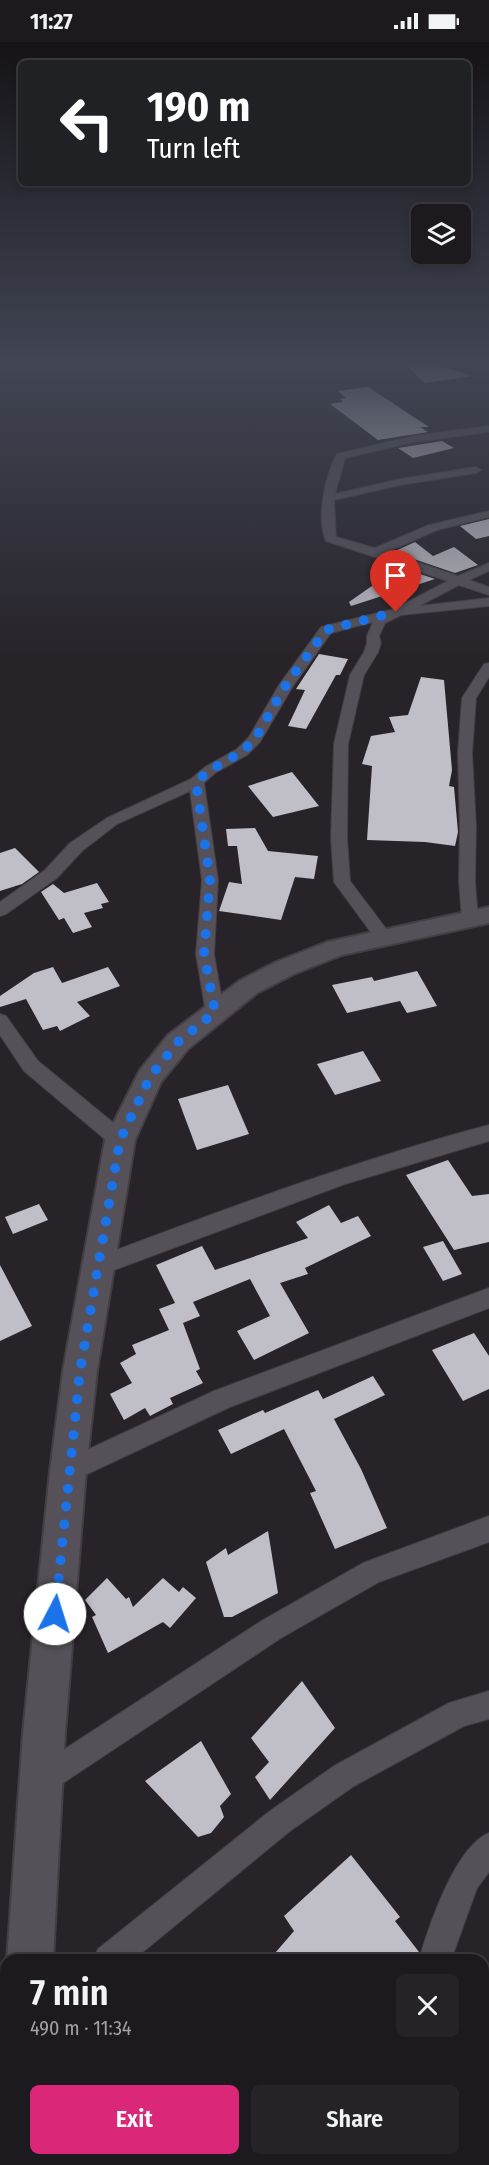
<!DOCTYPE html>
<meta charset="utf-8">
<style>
body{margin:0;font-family:"Fira Sans Condensed",sans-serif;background:#252328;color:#f1f3f6;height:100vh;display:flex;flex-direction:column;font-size:22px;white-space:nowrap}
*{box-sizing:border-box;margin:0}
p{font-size:20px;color:#a0a1a4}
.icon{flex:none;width:33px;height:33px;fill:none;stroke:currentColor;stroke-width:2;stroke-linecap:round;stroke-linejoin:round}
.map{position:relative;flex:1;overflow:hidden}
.drawer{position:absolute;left:0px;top:1912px;width:489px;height:212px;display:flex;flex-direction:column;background:#1d1a1f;border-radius:18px 18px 0 0;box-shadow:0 3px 9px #0003,0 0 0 2px #3b383d}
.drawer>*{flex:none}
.guide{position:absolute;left:18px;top:18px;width:453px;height:126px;border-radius:9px;box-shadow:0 3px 9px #0003,0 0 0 2px #3b383d;background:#202124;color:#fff;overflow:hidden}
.buttons{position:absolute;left:411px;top:162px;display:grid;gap:12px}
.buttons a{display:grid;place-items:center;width:60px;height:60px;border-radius:9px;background:#1d1a1f;box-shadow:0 3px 9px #0003,0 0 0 2px #3b383d;font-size:30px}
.pin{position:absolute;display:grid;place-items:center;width:51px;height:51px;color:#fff;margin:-62px -26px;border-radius:50% 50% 50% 0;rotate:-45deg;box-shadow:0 0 6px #0007}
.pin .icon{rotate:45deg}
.me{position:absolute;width:66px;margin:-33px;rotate:5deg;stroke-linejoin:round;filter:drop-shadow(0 0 4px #0008)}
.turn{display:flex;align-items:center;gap:21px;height:126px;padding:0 30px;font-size:27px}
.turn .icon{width:78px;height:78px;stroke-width:2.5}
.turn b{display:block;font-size:42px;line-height:51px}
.round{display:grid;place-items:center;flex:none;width:63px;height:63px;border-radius:9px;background:#252328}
.overview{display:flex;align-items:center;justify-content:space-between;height:102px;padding:0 30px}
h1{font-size:36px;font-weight:600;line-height:45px}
.button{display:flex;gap:12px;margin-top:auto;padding:12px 30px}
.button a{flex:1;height:69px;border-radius:9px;background:#db2777;color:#fff;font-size:24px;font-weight:600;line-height:69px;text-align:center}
.button a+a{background:#252328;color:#f1f3f6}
.status{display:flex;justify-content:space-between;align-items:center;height:42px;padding:0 30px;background:#1d1a1f;direction:ltr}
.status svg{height:16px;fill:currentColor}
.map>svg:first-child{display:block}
</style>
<div class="status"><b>11:27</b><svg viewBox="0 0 49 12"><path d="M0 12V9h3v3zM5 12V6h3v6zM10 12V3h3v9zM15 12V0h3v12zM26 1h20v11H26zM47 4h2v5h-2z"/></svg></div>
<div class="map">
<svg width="489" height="2123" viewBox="0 0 489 2123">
<rect width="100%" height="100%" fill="#272329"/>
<!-- building -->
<g fill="#c0bec7">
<polygon points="400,318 420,318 473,334 425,341"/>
<polygon points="368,345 429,385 420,385 428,390 378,398 330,362 343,360 340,357 346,356 338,349"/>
<polygon points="442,399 454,406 413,416 398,406"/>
<polygon points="489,477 489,494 476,497 460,484"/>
<polygon points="415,500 433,514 454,505 478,523 455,531 393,510"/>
<polygon points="399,525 435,537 351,564 349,560"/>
<polygon points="319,612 348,617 340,633 336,633 306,687 288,684 305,648 296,647"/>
<polygon points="421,635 444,638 452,728 449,744 454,745 458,790 455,804 425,800 367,798 372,724 362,722 371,694 395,690 389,675 408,673"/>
<polygon points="292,730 319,764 273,775 248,744"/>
<polygon points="255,786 268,809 318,814 314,837 295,835 281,878 219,869 229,840 242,842 237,804 228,804 226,787"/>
<polygon points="15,806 39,830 22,842 0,849 0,811"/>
<polygon points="97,841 109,860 101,862 103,866 84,871 92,885 73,891 64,876 59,878 41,850 53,842 64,851"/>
<polygon points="53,925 62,941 108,925 120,944 77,960 90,974 60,989 57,984 43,988 26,957 0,965 0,954 34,931"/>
<polygon points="417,929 437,964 407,971 400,959 347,971 332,943 372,935 374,939"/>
<polygon points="363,1009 381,1039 335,1053 317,1022"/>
<polygon points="228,1043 249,1092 197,1108 178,1057"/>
<polygon points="448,1118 472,1154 489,1152 489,1200 454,1208 406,1133"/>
<polygon points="39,1162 48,1178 13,1192 5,1175"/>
<polygon points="329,1163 341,1181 358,1174 371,1194 305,1226 308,1232 280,1241 309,1291 254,1318 237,1289 270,1274 250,1237 193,1260 200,1274 183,1281 200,1327 196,1329 203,1341 170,1356 173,1362 150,1374 145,1366 124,1378 110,1352 132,1341 120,1321 136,1312 132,1303 169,1288 159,1267 175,1261 156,1223 202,1204 215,1228 308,1196 296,1180"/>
<polygon points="443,1199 462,1232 443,1239 423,1205"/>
<polygon points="0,1223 32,1284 0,1299"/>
<polygon points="474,1291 489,1314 489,1347 463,1359 432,1308"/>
<polygon points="373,1334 385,1353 334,1377 361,1427 387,1486 335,1507 310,1451 316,1449 284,1387 231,1412 218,1388 263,1368 265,1371 318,1348 323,1357"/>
<polygon points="268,1489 278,1551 232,1575 224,1575 206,1520 226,1506 228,1513"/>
<polygon points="107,1536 126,1557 129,1555 133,1565 163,1536 179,1550 183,1545 196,1556 170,1586 163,1580 108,1611 92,1575 96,1573 85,1558"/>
<polygon points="302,1639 335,1686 270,1758 255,1735 269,1720 251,1696"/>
<polygon points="201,1699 231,1752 220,1764 224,1775 211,1791 198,1795 145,1739"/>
<polygon points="351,1813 400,1875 395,1879 419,1910 417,1918 269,1918 294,1889 284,1874"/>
</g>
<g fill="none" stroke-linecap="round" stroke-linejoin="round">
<defs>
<g id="minor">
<path d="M489,384V390L414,400L345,416L335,452L400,437L476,425L481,428L476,431L400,443L334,458L336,495L375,506L429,483L489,469V475L437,488L387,510L458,534L489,521V529L469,538L489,545V553L459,543L419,564L489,556V564L401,573L385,581L379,594L381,601L378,610L364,633L348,702L347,796L350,839L390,892L393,896L390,900H378L334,840L331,796L334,702L350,633L364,610L367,601V594L373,580L331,591L293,644L260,700L247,713L215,731L204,741L218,838L214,912L224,971L221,976L215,978L209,976L206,971L196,912L202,838L190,749L117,782L82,809L57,836L6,872L0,874V860L45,828L70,801L107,776L191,737L205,725L237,707L249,695L279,643L321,585L394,567L448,539L326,499C316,477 325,433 337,412L414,394Z"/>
<polygon points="489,621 489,635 476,656 472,711 476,785 475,839 478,877 476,881 464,881 462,877 459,839 460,785 458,711 462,656 484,622"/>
<polygon points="0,972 6,974 38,1019 127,1092 130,1098 127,1104 120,1106 113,1104 24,1029 0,993"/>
<path d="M489,1083V1099L345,1142L98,1234L90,1232L87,1225L90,1218C222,1168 353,1119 489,1083Z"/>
<polygon points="489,1246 489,1266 230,1365 68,1441 59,1437 56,1429 59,1421 214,1349"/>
<polygon points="489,1474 489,1500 379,1540 281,1596 51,1749 41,1753 31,1749 27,1739 31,1729 263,1578 363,1521"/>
<polygon points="489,1649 489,1677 464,1684 354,1744 290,1789 133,1918 93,1918 98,1907 270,1769 334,1724 449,1661"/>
<path d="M489,1791V1830L477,1846L451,1918H419C429,1884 455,1805 489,1791Z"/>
<polygon points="264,2118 300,2118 298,2123 262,2123"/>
</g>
<g id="secondary">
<polygon points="489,865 489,881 342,913 294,932 257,951 188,1007 161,1040 135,1098 97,1329 86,1429 65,1691 53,1918 7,1918 23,1691 50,1429 63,1329 105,1098 140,1028 168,993 239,939 276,920 327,900"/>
<polygon points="6,2094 6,2118 33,2118 33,2123 0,2123 0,2096"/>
</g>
</defs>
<!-- minor casing -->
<use href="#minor" stroke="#423e43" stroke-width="2"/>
<!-- secondary casing -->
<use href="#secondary" stroke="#423e43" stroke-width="4"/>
<!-- minor -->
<use href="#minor" fill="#565158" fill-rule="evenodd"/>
<!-- secondary -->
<use href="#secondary" fill="#565158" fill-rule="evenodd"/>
</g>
<!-- sky -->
<linearGradient id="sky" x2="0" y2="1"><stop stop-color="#151317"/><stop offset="0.52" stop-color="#414554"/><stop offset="1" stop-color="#414554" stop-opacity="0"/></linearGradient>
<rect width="489" height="616" fill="url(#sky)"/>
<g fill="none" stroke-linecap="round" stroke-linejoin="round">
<!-- route -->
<polyline stroke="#1a73e8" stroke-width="10" stroke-dasharray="0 18" points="55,1572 80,1329 120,1098 150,1035 178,1000 215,970 204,912 210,838 196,740 210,728 242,710 255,697 286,643 326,588 396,570"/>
</g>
</svg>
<div class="buttons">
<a><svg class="icon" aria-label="layers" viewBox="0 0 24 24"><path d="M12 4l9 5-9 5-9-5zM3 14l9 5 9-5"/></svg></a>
</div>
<div class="pin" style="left:396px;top:570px;background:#d93025"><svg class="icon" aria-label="arrive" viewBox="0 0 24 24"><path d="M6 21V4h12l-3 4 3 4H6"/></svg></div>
<svg class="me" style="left:55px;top:1572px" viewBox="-20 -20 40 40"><circle r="19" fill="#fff"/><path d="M0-13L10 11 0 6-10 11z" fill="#1a73e8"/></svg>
<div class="guide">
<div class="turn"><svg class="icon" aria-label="left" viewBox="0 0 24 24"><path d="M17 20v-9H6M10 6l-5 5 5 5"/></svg><div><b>190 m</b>Turn left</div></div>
</div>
<section class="drawer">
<div class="overview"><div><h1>7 min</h1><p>490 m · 11:34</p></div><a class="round"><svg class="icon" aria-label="close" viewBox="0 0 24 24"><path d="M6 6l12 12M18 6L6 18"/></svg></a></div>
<div class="button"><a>Exit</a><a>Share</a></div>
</section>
</div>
